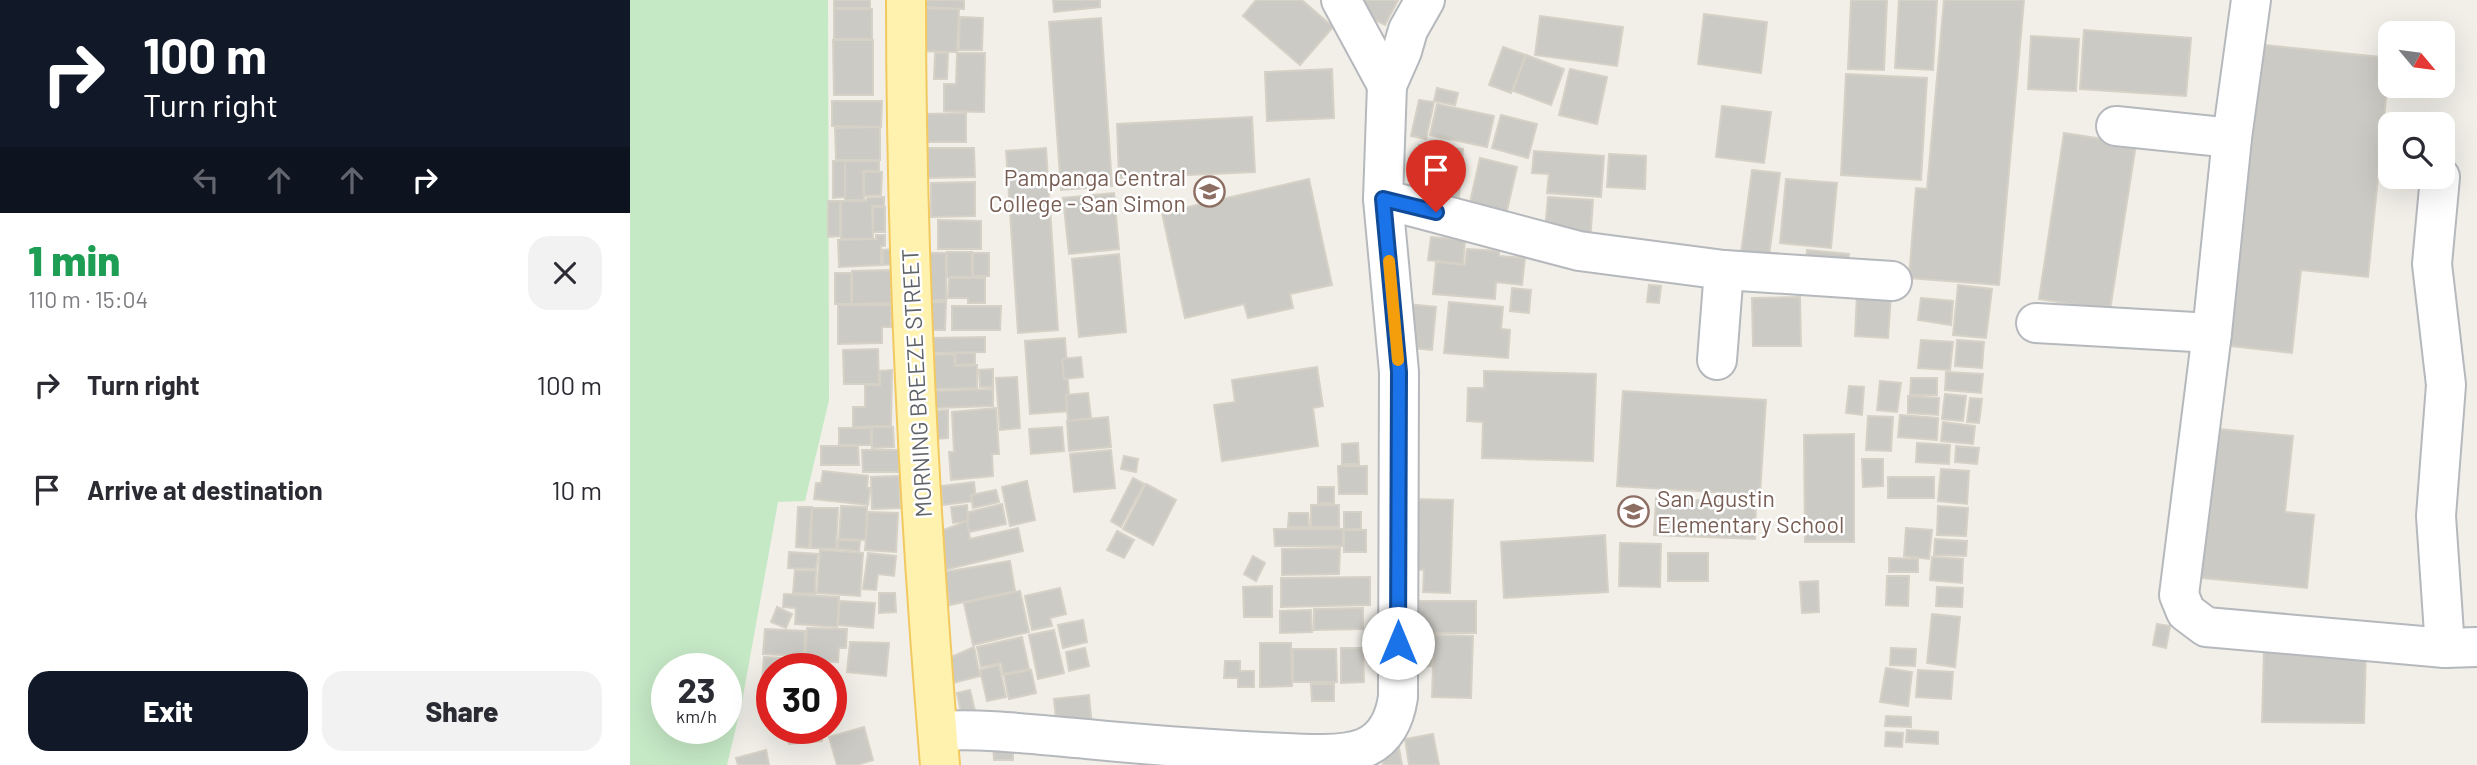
<!DOCTYPE html>
<meta charset="utf-8">
<style>
body{margin:0;font-family:Barlow,sans-serif;background:#f2f2f3;color:#2b2b33;height:100vh;display:flex;flex-direction:column;font-size:26px;white-space:nowrap}
*{box-sizing:border-box;margin:0}
p{font-size:23px;color:#7c7c81}
.icon{flex:none;width:38px;height:38px;fill:none;stroke:currentColor;stroke-width:2;stroke-linecap:round;stroke-linejoin:round}
.map{position:relative;flex:1;overflow:hidden}
.sheet{display:flex;flex-direction:column;background:#fff;width:630px}
.sheet>*{flex:none}
.banner{background:#111827;color:#fff;overflow:hidden}
.needle{width:46px;rotate:119deg}
.buttons{position:absolute;left:1748px;top:21px;display:grid;gap:14px}
.buttons a{display:grid;place-items:center;width:77px;height:77px;border-radius:14px;background:#fff;box-shadow:0 7px 28px #0002;font-size:35px}
.speed{position:absolute;left:21px;top:653px;display:flex;gap:14px;font-size:35px;font-weight:700;text-align:center}
.speed>*{display:grid;place-content:center;width:91px;height:91px;border-radius:50%;background:#fff;box-shadow:0 7px 28px #0002;line-height:1}
.speed small{font-size:18px;font-weight:400}
.speed .limit{border:10px solid #d22;background:#fff;color:#111}
.pin{position:absolute;display:grid;place-items:center;width:60px;height:60px;color:#fff;margin:-72px -30px;border-radius:50% 50% 50% 0;rotate:-45deg;box-shadow:0 0 7px #0007}
.pin .icon{rotate:45deg}
.me{position:absolute;width:77px;margin:-38px;rotate:0deg;stroke-linejoin:round;filter:drop-shadow(0 0 5px #0008)}
.turn{display:flex;align-items:center;gap:24px;height:147px;padding:0 28px;font-size:32px}
.turn .icon{width:91px;height:91px;stroke-width:2.5}
.turn b{display:block;font-size:49px;line-height:60px}
.lanes{display:flex;align-items:center;height:66px;padding:0 28px;background:#0003;justify-content:center;gap:35px;direction:ltr}
.lanes .off{opacity:.35}
.round{display:grid;place-items:center;flex:none;width:74px;height:74px;border-radius:21px;background:#f2f2f3}
.overview{display:flex;align-items:center;justify-content:space-between;height:119px;padding:0 28px}
h1{font-size:42px;font-weight:800;line-height:52px;color:#1e9e55}
.primary-button{display:flex;gap:14px;margin-top:auto;padding:14px 28px}
.primary-button a{flex:1;height:80px;border-radius:21px;background:#111827;color:#fff;font-size:28px;font-weight:800;line-height:80px;text-align:center}
.primary-button a+a{background:#f2f2f3;color:#2b2b33}
ul{padding:0;list-style:none}
li{display:flex;align-items:center;gap:21px;height:105px;padding:0 28px}
li div{flex:1}
li b{display:block;font-size:26px}
li em{font-style:normal}
main{display:flex;flex:1;min-height:0}
.map>svg:first-child{display:block}
</style>
<main>
<section class="sheet">
<div class="banner">
<div class="turn"><svg class="icon" aria-label="right" viewBox="0 0 24 24"><path d="M7 20v-9h11M14 6l5 5-5 5"/></svg><div><b>100 m</b>Turn right</div></div>
<div class="lanes"><svg class="icon off" aria-label="left" viewBox="0 0 24 24"><path d="M17 20v-9H6M10 6l-5 5 5 5"/></svg><svg class="icon off" aria-label="ahead" viewBox="0 0 24 24"><path d="M12 20V5M6 11l6-6 6 6"/></svg><svg class="icon off" aria-label="ahead" viewBox="0 0 24 24"><path d="M12 20V5M6 11l6-6 6 6"/></svg><svg class="icon" aria-label="right" viewBox="0 0 24 24"><path d="M7 20v-9h11M14 6l5 5-5 5"/></svg></div>
</div>
<div class="overview"><div><h1>1 min</h1><p>110 m · 15:04</p></div><a class="round"><svg class="icon" aria-label="close" viewBox="0 0 24 24"><path d="M6 6l12 12M18 6L6 18"/></svg></a></div>
<ul>
<li><svg class="icon" aria-label="right" viewBox="0 0 24 24"><path d="M7 20v-9h11M14 6l5 5-5 5"/></svg><div><b>Turn right</b></div><em>100 m</em></li>
<li><svg class="icon" aria-label="arrive" viewBox="0 0 24 24"><path d="M6 21V4h12l-3 4 3 4H6"/></svg><div><b>Arrive at destination</b></div><em>10 m</em></li>
</ul>
<div class="primary-button"><a>Exit</a><a>Share</a></div>
</section>
<div class="map">
<svg width="1847" height="765" viewBox="0 0 1847 765">
<rect width="100%" height="100%" fill="#f1efe8"/>
<!-- green -->
<path fill="#c5e8c5" fill-rule="evenodd" d="M0,0H198L199,400L175,501L148,502L112,702L97,765H0ZM37,668H96V728H37Z"/>
<!-- building -->
<g fill="#cccac5" stroke="#d6d1c6" stroke-width="2">
<rect x="204" y="0" width="36" height="8"/>
<polygon points="296,0 334,0 334,9 295,7"/>
<polygon points="423,0 470,0 470,7 424,12"/>
<polygon points="626,0 672,0 703,27 670,65 613,16"/>
<polygon points="728,0 768,0 755,25 723,9"/>
<polygon points="1221,0 1257,0 1254,70 1218,69"/>
<polygon points="1269,0 1307,0 1303,70 1265,68"/>
<polygon points="1314,0 1394,0 1369,285 1279,278 1286,188 1297,189"/>
<polygon points="288,8 329,9 327,52 286,51"/>
<rect x="204" y="9" width="38" height="30"/>
<polygon points="1074,14 1137,22 1131,73 1068,64"/>
<polygon points="910,16 993,27 987,66 905,55"/>
<polygon points="330,17 353,18 352,50 329,50"/>
<polygon points="471,18 482,186 431,190 419,22"/>
<polygon points="1454,30 1561,38 1556,96 1450,89"/>
<polygon points="1401,36 1449,39 1446,91 1398,89"/>
<polygon points="203,40 243,40 243,95 204,95"/>
<polygon points="1625,44 1760,58 1738,277 1671,270 1662,353 1593,345"/>
<polygon points="873,47 896,55 881,93 859,85"/>
<polygon points="305,53 318,53 317,79 304,79"/>
<polygon points="327,53 355,53 354,112 314,111 314,84 326,84"/>
<polygon points="896,55 934,69 921,105 883,91"/>
<polygon points="702,69 704,118 637,121 635,72"/>
<polygon points="940,69 977,77 967,124 929,115"/>
<polygon points="1216,74 1297,78 1291,180 1211,175"/>
<polygon points="807,88 828,93 825,105 804,101"/>
<polygon points="789,100 804,102 796,139 781,136"/>
<polygon points="202,101 252,101 251,127 202,126"/>
<polygon points="807,104 864,116 857,147 800,135"/>
<polygon points="1092,106 1141,112 1134,163 1086,157"/>
<polygon points="336,113 336,142 297,142 296,114"/>
<polygon points="871,115 907,124 898,158 862,148"/>
<polygon points="622,117 625,172 489,178 487,124"/>
<polygon points="250,127 250,160 206,160 205,128"/>
<polygon points="1434,133 1506,144 1480,310 1409,299"/>
<polygon points="789,145 833,149 829,198 785,194"/>
<polygon points="296,148 344,148 345,177 296,178"/>
<polygon points="416,148 428,330 388,333 376,151"/>
<polygon points="904,151 974,156 971,197 917,193 919,174 902,173"/>
<polygon points="979,154 1016,156 1015,189 977,187"/>
<polygon points="850,158 887,167 875,219 838,211"/>
<polygon points="203,161 215,161 215,197 203,198"/>
<polygon points="215,161 249,161 249,171 233,171 234,200 215,200"/>
<polygon points="1122,170 1150,173 1138,264 1110,261"/>
<polygon points="234,172 252,172 251,195 234,196"/>
<polygon points="679,179 702,285 660,294 663,308 618,318 614,304 555,318 532,213"/>
<polygon points="1156,179 1207,183 1201,248 1150,243"/>
<polygon points="345,182 345,216 301,217 301,183"/>
<polygon points="484,193 489,249 439,254 433,198"/>
<polygon points="254,197 254,206 242,206 243,239 211,239 211,201 236,201 237,198"/>
<polygon points="918,197 963,200 960,244 914,241"/>
<polygon points="198,201 210,201 210,236 198,237"/>
<rect x="243" y="207" width="12" height="25"/>
<polygon points="308,220 351,221 351,249 308,249"/>
<polygon points="246,235 255,235 255,246 251,246 251,265 209,267 208,240 246,239"/>
<polygon points="801,237 835,240 833,264 798,260"/>
<polygon points="264,249 264,264 253,265 253,250"/>
<polygon points="837,249 869,251 869,256 895,258 892,285 866,282 865,299 803,294 806,262 835,265"/>
<polygon points="1177,250 1219,254 1218,267 1176,262"/>
<rect x="317" y="252" width="25" height="25"/>
<rect x="300" y="253" width="16" height="47"/>
<rect x="343" y="253" width="16" height="23"/>
<polygon points="489,254 496,332 449,337 442,259"/>
<polygon points="261,270 261,303 222,304 222,271"/>
<rect x="205" y="273" width="16" height="31"/>
<polygon points="319,278 355,278 355,303 338,303 338,298 318,298"/>
<polygon points="1019,285 1031,286 1029,303 1017,302"/>
<polygon points="1328,285 1362,289 1356,338 1323,335"/>
<polygon points="882,288 901,290 899,313 880,311"/>
<polygon points="1227,294 1261,296 1258,338 1225,336"/>
<polygon points="1170,297 1171,346 1123,346 1122,298"/>
<polygon points="1291,298 1323,301 1321,325 1288,320"/>
<polygon points="299,302 316,302 315,330 299,330"/>
<polygon points="819,302 873,307 871,329 880,330 878,358 814,353"/>
<polygon points="777,304 806,307 802,350 772,347"/>
<polygon points="208,305 261,305 261,327 252,327 252,343 208,344"/>
<polygon points="322,306 371,306 370,330 322,330"/>
<polygon points="355,337 355,352 301,353 301,338"/>
<polygon points="435,338 440,411 400,414 395,341"/>
<polygon points="1291,340 1323,342 1320,370 1288,368"/>
<polygon points="1327,340 1354,342 1352,368 1325,366"/>
<polygon points="248,349 249,384 214,384 213,350"/>
<polygon points="325,353 345,353 345,364 326,365"/>
<polygon points="324,354 325,366 347,365 347,388 302,389 301,355"/>
<polygon points="451,357 453,377 434,379 432,359"/>
<polygon points="687,367 693,406 683,408 688,446 592,461 584,405 605,402 602,380"/>
<polygon points="363,369 363,387 350,387 349,370"/>
<polygon points="262,370 261,426 223,427 223,407 235,407 235,385 250,385 250,371"/>
<polygon points="854,371 966,374 963,461 852,458 853,422 837,421 838,388 854,388"/>
<polygon points="1316,372 1353,374 1351,393 1315,390"/>
<polygon points="387,377 390,428 370,430 366,378"/>
<polygon points="1281,378 1307,378 1307,395 1280,395"/>
<polygon points="1250,381 1271,383 1267,412 1247,410"/>
<polygon points="1219,386 1234,387 1232,415 1216,413"/>
<polygon points="363,389 363,406 306,408 305,391"/>
<polygon points="993,391 1136,400 1130,495 987,486"/>
<polygon points="458,393 461,418 438,421 436,395"/>
<polygon points="1315,394 1336,396 1333,421 1312,419"/>
<polygon points="1278,396 1309,398 1308,415 1278,413"/>
<polygon points="1340,398 1352,399 1349,423 1337,422"/>
<polygon points="366,408 369,454 362,454 363,476 321,480 319,452 324,452 322,412"/>
<polygon points="318,410 318,438 304,439 301,411"/>
<polygon points="1270,415 1308,418 1307,440 1268,437"/>
<polygon points="1238,416 1263,417 1261,451 1236,450"/>
<polygon points="478,417 481,447 439,451 437,421"/>
<polygon points="1313,422 1345,426 1343,444 1311,441"/>
<polygon points="242,427 263,427 264,447 242,448"/>
<polygon points="432,427 434,451 401,454 399,429"/>
<rect x="209" y="428" width="32" height="17"/>
<polygon points="1578,428 1663,436 1655,512 1684,515 1677,588 1563,577"/>
<polygon points="1224,434 1224,542 1175,542 1174,435"/>
<polygon points="728,443 729,464 712,464 712,444"/>
<polygon points="1287,443 1320,445 1319,464 1286,462"/>
<polygon points="191,446 228,446 229,465 191,465"/>
<polygon points="1326,446 1349,448 1347,464 1325,462"/>
<polygon points="232,450 269,450 269,472 233,472"/>
<polygon points="481,450 485,488 444,492 440,454"/>
<polygon points="494,456 508,459 506,472 491,469"/>
<polygon points="1232,459 1253,459 1253,486 1233,487"/>
<polygon points="708,466 737,466 737,494 709,494"/>
<polygon points="1311,469 1339,471 1337,504 1308,501"/>
<polygon points="193,471 238,476 237,488 240,488 238,505 184,499 186,483 191,483"/>
<polygon points="269,476 270,508 242,509 241,477"/>
<rect x="1258" y="477" width="46" height="21"/>
<polygon points="503,478 514,484 491,527 481,521"/>
<polygon points="397,481 405,520 380,526 372,487"/>
<polygon points="344,482 346,501 313,505 311,486"/>
<polygon points="516,484 546,500 523,545 493,529"/>
<rect x="688" y="487" width="16" height="16"/>
<polygon points="366,490 369,502 343,508 341,495"/>
<polygon points="1026,498 1126,503 1125,539 1024,535"/>
<polygon points="781,499 823,500 820,593 793,592 794,570 779,569"/>
<polygon points="372,504 376,524 339,532 335,513"/>
<polygon points="337,505 338,521 323,523 321,507"/>
<rect x="681" y="505" width="28" height="22"/>
<polygon points="211,506 237,507 236,540 209,539"/>
<polygon points="1308,506 1338,508 1336,536 1307,535"/>
<polygon points="168,507 182,507 179,548 166,547"/>
<polygon points="182,508 208,508 206,549 181,548"/>
<polygon points="238,512 268,513 266,552 235,550"/>
<rect x="714" y="512" width="17" height="17"/>
<polygon points="659,513 678,513 679,527 658,527"/>
<polygon points="337,521 340,539 388,528 393,551 310,571 311,531"/>
<polygon points="1276,528 1302,530 1299,559 1274,556"/>
<polygon points="644,529 713,529 713,546 645,546"/>
<rect x="714" y="530" width="22" height="22"/>
<polygon points="487,531 504,540 494,558 477,550"/>
<polygon points="975,535 978,592 874,598 871,542"/>
<polygon points="1305,539 1337,541 1336,556 1304,555"/>
<polygon points="208,540 230,541 229,551 208,549"/>
<polygon points="990,543 1031,544 1030,587 989,586"/>
<polygon points="710,548 709,574 652,575 652,549"/>
<polygon points="190,550 233,553 230,596 187,593"/>
<polygon points="159,552 188,554 186,569 158,568"/>
<polygon points="238,553 266,556 264,576 248,574 246,590 233,589"/>
<rect x="1038" y="553" width="40" height="28"/>
<polygon points="623,556 635,563 626,581 614,574"/>
<polygon points="1302,557 1333,559 1332,583 1300,580"/>
<polygon points="1259,558 1288,559 1288,572 1259,572"/>
<polygon points="380,561 385,591 320,605 314,572"/>
<polygon points="165,570 186,571 185,594 163,593"/>
<polygon points="1257,576 1279,576 1278,606 1256,605"/>
<polygon points="740,577 740,605 651,607 651,578"/>
<polygon points="1188,581 1189,612 1172,613 1170,582"/>
<polygon points="642,586 642,617 614,617 613,587"/>
<polygon points="1307,587 1333,588 1332,607 1306,606"/>
<polygon points="430,588 436,614 420,618 422,626 402,630 395,596"/>
<polygon points="390,591 399,632 343,645 334,603"/>
<polygon points="249,593 265,593 266,612 249,613"/>
<polygon points="154,594 209,597 207,627 165,624 166,608 153,607"/>
<polygon points="210,601 245,603 243,628 208,625"/>
<rect x="776" y="601" width="70" height="32"/>
<polygon points="147,607 162,614 156,628 141,622"/>
<polygon points="733,608 733,629 684,630 684,609"/>
<polygon points="681,610 682,632 650,633 650,611"/>
<polygon points="1302,614 1330,617 1325,667 1297,663"/>
<polygon points="453,620 457,642 433,648 428,625"/>
<polygon points="1527,624 1540,626 1536,648 1523,645"/>
<polygon points="177,628 217,629 216,648 209,648 208,662 175,661"/>
<polygon points="135,629 175,631 174,656 133,654"/>
<polygon points="424,630 434,673 408,679 399,635"/>
<polygon points="804,635 843,636 841,698 802,697"/>
<polygon points="392,637 399,669 373,674 371,663 351,667 347,647"/>
<polygon points="775,637 802,637 801,666 774,666"/>
<polygon points="220,642 259,643 256,676 217,672"/>
<polygon points="630,643 661,643 662,686 630,687"/>
<polygon points="344,647 350,676 319,684 317,659"/>
<polygon points="455,648 459,666 439,671 436,652"/>
<polygon points="711,648 733,648 734,682 711,683"/>
<polygon points="1261,648 1286,649 1285,666 1260,665"/>
<polygon points="663,649 706,649 707,682 663,682"/>
<polygon points="1634,649 1736,649 1734,723 1632,722"/>
<polygon points="134,657 172,659 172,668 142,668 142,681 132,680"/>
<polygon points="595,661 610,661 610,671 624,671 624,687 608,687 608,678 594,678"/>
<polygon points="369,665 376,697 357,701 350,670"/>
<polygon points="1256,668 1282,672 1278,706 1250,702"/>
<polygon points="401,670 406,693 379,699 374,675"/>
<polygon points="1288,670 1323,672 1321,699 1286,697"/>
<polygon points="681,684 704,684 704,701 682,701"/>
<polygon points="340,690 346,715 332,718 327,693"/>
<polygon points="459,695 462,726 427,730 424,699"/>
<polygon points="1256,716 1281,717 1281,727 1255,726"/>
<polygon points="234,727 243,760 227,765 207,765 199,737"/>
<polygon points="1277,730 1308,732 1308,744 1276,742"/>
<polygon points="191,732 192,741 159,744 158,735"/>
<polygon points="1256,732 1273,733 1272,747 1255,746"/>
<polygon points="803,734 809,765 779,765 775,739"/>
<polygon points="767,737 772,765 753,765 749,739"/>
<polygon points="383,743 383,760 364,760 363,745"/>
<polygon points="136,750 139,765 108,765 106,758"/>
</g>
<g fill="none" stroke-linecap="round" stroke-linejoin="round">
<defs>
<g id="minor">
<polyline points="711,0 757,85"/>
<polyline points="1621,0 1602,138 1582,333 1549,595 1556,612 1576,627 1815,648 1847,647"/>
<polyline points="1486,126 1602,138"/>
<polyline points="1810,177 1802,264 1816,385 1806,516 1815,648"/>
<polyline points="753,199 949,251 1094,270 1262,281"/>
<polyline points="1406,323 1582,333"/>
<polyline points="1087,360 1094,270"/>
<path d="M308,731C357,728 407,735 457,739C516,745 574,749 633,752C662,753 708,758 734,748C756,739 765,718 768,697L769,372L753,199L757,85L772,51L778,30L795,0"/>
</g>
<path id="major" d="M276,0C276,255 289,511 310,765"/>
</defs>
<!-- minor casing -->
<use href="#minor" stroke="#b5b8bc" stroke-width="42"/>
<!-- major casing -->
<use href="#major" stroke="#f2c960" stroke-width="42"/>
<!-- minor -->
<use href="#minor" stroke="#fff" stroke-width="38"/>
<!-- major -->
<use href="#major" stroke="#fff2af" stroke-width="38"/>
</g>
<g fill="none" stroke-linecap="round" stroke-linejoin="round">
<defs>
<polyline id="route" points="768,643 769,372 753,199 806,212"/>
</defs>
<!-- route casing -->
<use href="#route" stroke="#114b97" stroke-width="18"/>
<!-- route -->
<use href="#route" stroke="#1a73e8" stroke-width="12"/>
<!-- slow -->
<polyline stroke="#f59e0b" stroke-width="12" points="759,261 768,360"/>
</g>
<!-- icons -->
<defs>
<symbol id="university-ring" viewBox="-11 -11 22 22"><circle r="9.5" fill="#fff" stroke="#8d6e63" stroke-width="1.5"/><path d="M0-5L7-2L0 1L-7-2ZM-4 1L0 2.5L4 1V4Q0 6-4 4Z" fill="#8d6e63"/></symbol>
<symbol id="school-ring" viewBox="-11 -11 22 22"><circle r="9.5" fill="#fff" stroke="#8d6e63" stroke-width="1.5"/><path d="M0-5L7-2L0 1L-7-2ZM-4 1L0 2.5L4 1V4Q0 6-4 4Z" fill="#8d6e63"/></symbol>
</defs>
<g fill-rule="evenodd">
<use href="#university-ring" x="562" y="174" width="35" height="35"/>
<use href="#school-ring" x="986" y="494" width="35" height="35"/>
</g>
<g text-anchor="middle" stroke-width="5" stroke-linejoin="round" paint-order="stroke">
<!-- education labels -->
<g font-size="23" fill="#785e54" stroke="#fff" text-anchor="end">
<text x="556" y="186">Pampanga Central<tspan x="556" dy="26">College - San Simon</tspan></text>
<text x="1027" y="507" text-anchor="start">San Agustin<tspan x="1027" dy="26">Elementary School</tspan></text>
</g>
<!-- street labels -->
<g font-size="23" fill="#5f6368" stroke="#fff">
<text transform="translate(287 383) rotate(-93)" y="8">MORNING BREEZE STREET</text>
</g>
</g>
</svg>
<div class="buttons">
<a><svg class="needle" viewBox="-14 -14 28 28"><path d="M0-13l5 13h-10z" fill="#e53935"/><path d="M0 13l5-13h-10z" fill="#7c7c81"/></svg></a>
<a><svg class="icon" aria-label="search" viewBox="0 0 24 24"><circle cx="10" cy="10" r="6"/><path d="M15 15l6 6"/></svg></a>
</div>
<div class="speed"><div>23<small>km/h</small></div><div class="limit">30</div></div>
<div class="pin" style="left:806px;top:212px;background:#d93025"><svg class="icon" aria-label="arrive" viewBox="0 0 24 24"><path d="M6 21V4h12l-3 4 3 4H6"/></svg></div>
<svg class="me" style="left:768px;top:643px" viewBox="-20 -20 40 40"><circle r="19" fill="#fff"/><path d="M0-13L10 11 0 6-10 11z" fill="#1a73e8"/></svg>
</div>
</main>
